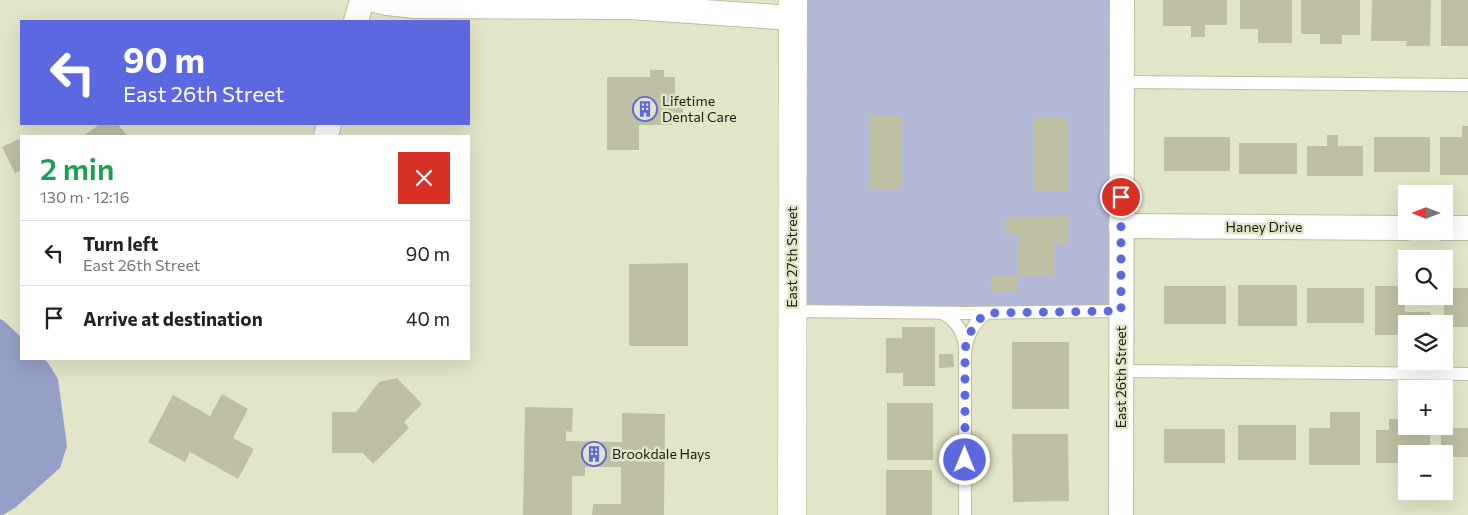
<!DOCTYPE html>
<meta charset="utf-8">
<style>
body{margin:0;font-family:Commissioner,sans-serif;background:#f2f2f2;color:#222;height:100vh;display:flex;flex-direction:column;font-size:19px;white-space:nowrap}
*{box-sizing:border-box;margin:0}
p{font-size:16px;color:#767676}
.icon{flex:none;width:28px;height:28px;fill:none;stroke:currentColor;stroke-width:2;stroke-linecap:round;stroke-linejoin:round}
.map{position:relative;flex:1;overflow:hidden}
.drawer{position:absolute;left:20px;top:135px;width:450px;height:225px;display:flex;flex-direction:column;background:#fff;border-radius:0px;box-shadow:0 5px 20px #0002}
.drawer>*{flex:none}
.hud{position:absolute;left:20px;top:20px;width:450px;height:105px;border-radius:0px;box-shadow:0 5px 20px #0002;background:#5c68e0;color:#fff;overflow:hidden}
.needle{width:32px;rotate:270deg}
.buttons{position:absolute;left:1398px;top:185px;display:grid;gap:10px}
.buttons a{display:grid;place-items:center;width:55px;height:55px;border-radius:0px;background:#fff;box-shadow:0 5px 20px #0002;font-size:25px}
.pin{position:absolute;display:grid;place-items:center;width:42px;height:42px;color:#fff;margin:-21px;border:2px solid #fff;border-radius:50%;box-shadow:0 1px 5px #0007}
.me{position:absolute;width:55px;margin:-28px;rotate:0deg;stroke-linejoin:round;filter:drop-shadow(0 0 4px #0008)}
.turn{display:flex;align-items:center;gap:18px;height:105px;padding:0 20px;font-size:22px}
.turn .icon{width:65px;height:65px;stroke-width:2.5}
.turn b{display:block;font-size:35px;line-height:42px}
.round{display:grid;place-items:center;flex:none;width:52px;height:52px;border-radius:0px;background:#f2f2f2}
.headline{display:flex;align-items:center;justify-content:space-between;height:85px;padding:0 20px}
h1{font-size:30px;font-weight:600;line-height:38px;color:#1e9e55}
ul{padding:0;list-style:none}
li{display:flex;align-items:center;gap:15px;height:65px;padding:0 20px;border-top:1px solid #e0e0e0}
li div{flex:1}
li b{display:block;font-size:19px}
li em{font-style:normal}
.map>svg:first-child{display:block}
</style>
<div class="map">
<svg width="1468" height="515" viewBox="0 0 1468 515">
<rect width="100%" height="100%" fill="#e3e5c8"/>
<!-- green -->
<polygon fill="#b1b9d7" points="793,0 1122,0 1121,311 792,311"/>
<!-- water -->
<polygon fill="#969fc7" points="0,319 4,321 21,337 21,359 44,359 48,363 58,379 67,446 60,468 16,507 3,515 0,515"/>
<!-- building -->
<g fill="#bebfa3">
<polygon points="1163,0 1227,0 1227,25 1205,25 1205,37 1191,37 1191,26 1163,26"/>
<polygon points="1240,0 1292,0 1292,43 1258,43 1258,29 1240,29"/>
<polygon points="1301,0 1360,0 1360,35 1342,35 1342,44 1320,44 1320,34 1301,34"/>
<polygon points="1372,0 1431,0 1430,46 1406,46 1407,41 1371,41"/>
<rect x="1441" y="0" width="27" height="46"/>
<polygon points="650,70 664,70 664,77 675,77 675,98 683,98 683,113 672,113 672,125 639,125 639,150 607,150 607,77 650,77"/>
<rect x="869" y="116" width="33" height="74"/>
<rect x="1033" y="117" width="34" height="75"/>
<polygon points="100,124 118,124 127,136 83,136"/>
<polygon points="1462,126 1468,126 1468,175 1440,175 1440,137 1462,137"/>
<polygon points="1327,135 1338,135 1338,146 1363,146 1363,176 1307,176 1307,146 1327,146"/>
<rect x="1164" y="137" width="66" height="34"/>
<rect x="1374" y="137" width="56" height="35"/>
<polygon points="21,138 21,170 15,173 2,147"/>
<rect x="1239" y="143" width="58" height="31"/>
<polygon points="1068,216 1068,244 1053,244 1053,276 1017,276 1017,234 1005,234 1005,217"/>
<polygon points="688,263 688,346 629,346 629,264"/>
<rect x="991" y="276" width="26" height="15"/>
<rect x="1238" y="285" width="59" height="41"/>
<rect x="1164" y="286" width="62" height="38"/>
<polygon points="1375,286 1405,286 1405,312 1430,312 1430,324 1406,324 1406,335 1375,335"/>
<rect x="1307" y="288" width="57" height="35"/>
<rect x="1444" y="288" width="24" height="39"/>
<polygon points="902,327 935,327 935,386 903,386 903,373 886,373 886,338 902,338"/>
<rect x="1012" y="342" width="57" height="67"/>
<polygon points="939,354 953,354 954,367 939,368"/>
<polygon points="397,378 422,404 404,422 409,428 373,464 363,453 332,453 332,412 356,412 379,382"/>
<polygon points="222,394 248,409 233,438 254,449 238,479 190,452 185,462 148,442 173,395 210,416"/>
<rect x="887" y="403" width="46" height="57"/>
<polygon points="525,407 573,408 572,432 566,431 566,441 622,442 622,413 665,414 664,515 592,515 593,504 621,504 621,467 585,467 585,476 572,476 572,515 523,515"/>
<polygon points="1330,412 1360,412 1360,465 1309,465 1309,428 1330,428"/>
<polygon points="1389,419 1406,419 1406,426 1412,426 1412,430 1430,430 1430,454 1406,454 1406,463 1376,463 1376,430 1389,430"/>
<rect x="1238" y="425" width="58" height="35"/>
<polygon points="1441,428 1468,428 1468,457 1444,457 1444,454 1441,454"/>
<rect x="1164" y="429" width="61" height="34"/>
<polygon points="1012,434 1068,434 1069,501 1013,502"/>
<rect x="886" y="470" width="46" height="45"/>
</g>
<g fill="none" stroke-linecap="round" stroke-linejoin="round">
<defs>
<g id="service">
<polyline points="1122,82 1468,85"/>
<polyline points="792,311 966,313 1121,311"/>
<path d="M942,313C957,321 962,330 965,346"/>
<polyline points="1121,371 1468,374"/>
<path d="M965,515V349C969,333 974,322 987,313"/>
</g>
<g id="minor">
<polyline points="375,0 387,3 415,6 630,7 793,18"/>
<polyline points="356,21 362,0"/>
<polyline points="326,136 329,124"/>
<polyline points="1121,226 1406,228"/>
<polyline points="1444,228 1468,228"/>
<polyline points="1121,515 1122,0"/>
</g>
<polyline id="secondary" points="792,515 793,0"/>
</defs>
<!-- service casing -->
<use href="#service" stroke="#bbbda0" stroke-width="14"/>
<!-- minor casing -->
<use href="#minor" stroke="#bbbda0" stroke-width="26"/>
<!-- secondary casing -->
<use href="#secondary" stroke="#bbbda0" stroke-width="29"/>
<!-- service -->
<use href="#service" stroke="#fff" stroke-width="12"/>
<!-- minor -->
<use href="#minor" stroke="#fff" stroke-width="24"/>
<!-- secondary -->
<use href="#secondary" stroke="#fff" stroke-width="28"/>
</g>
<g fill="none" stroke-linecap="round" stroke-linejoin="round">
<!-- route -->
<path stroke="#5c68e0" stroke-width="9" stroke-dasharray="0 16.2" d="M965,460V349C969,333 974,322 987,313L1121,311V197"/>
</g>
<!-- icons -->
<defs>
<symbol id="building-ring" viewBox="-11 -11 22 22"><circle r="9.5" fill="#e3e5c8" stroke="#5c68e0" stroke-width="1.5"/><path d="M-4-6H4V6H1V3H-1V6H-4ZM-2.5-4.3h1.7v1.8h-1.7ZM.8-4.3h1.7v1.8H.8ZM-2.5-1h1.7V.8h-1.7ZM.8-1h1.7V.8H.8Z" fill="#5c68e0"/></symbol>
</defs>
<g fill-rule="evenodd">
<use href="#building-ring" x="631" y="95" width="28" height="28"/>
<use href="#building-ring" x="580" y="440" width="28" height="28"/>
</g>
<g text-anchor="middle" stroke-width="5" stroke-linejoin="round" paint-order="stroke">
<!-- poi labels -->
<g font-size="14" fill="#1a1a10" stroke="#e3e5c8" text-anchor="start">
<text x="662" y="106">Lifetime<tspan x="662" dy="16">Dental Care</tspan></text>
<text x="612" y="459">Brookdale Hays</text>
</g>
<!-- street labels -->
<g font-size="14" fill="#1a1a10" stroke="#e3e5c8">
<text x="1264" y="232">Haney Drive</text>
<text transform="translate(792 257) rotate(-90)" y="5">East 27th Street</text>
<text transform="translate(1121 377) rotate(-90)" y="5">East 26th Street</text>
</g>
</g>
</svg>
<div class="buttons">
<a><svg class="needle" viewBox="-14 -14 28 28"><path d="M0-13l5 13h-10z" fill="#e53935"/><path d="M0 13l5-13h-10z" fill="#767676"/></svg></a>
<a><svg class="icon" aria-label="search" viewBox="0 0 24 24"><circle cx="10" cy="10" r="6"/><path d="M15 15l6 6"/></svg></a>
<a><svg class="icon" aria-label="layers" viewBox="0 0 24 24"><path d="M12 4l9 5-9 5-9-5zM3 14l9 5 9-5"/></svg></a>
<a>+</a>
<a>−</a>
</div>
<div class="pin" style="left:1121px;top:197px;background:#d93025"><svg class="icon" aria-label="arrive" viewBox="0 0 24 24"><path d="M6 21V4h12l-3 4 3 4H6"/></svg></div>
<svg class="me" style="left:965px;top:460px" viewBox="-20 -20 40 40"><circle r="17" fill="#5c68e0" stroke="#fff" stroke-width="3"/><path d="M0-11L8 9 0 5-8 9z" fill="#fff"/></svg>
<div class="hud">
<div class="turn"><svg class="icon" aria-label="left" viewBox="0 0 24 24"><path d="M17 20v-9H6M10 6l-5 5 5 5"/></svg><div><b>90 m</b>East 26th Street</div></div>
</div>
<section class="drawer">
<div class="headline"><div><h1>2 min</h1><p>130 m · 12:16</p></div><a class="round" style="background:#d93025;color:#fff"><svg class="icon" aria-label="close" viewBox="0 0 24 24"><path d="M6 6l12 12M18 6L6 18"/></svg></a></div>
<ul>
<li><svg class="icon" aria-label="left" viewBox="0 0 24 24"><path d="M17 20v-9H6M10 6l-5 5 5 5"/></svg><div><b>Turn left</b><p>East 26th Street</p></div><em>90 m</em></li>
<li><svg class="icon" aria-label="arrive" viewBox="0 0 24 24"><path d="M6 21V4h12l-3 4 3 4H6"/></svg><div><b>Arrive at destination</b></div><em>40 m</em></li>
</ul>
</section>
</div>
